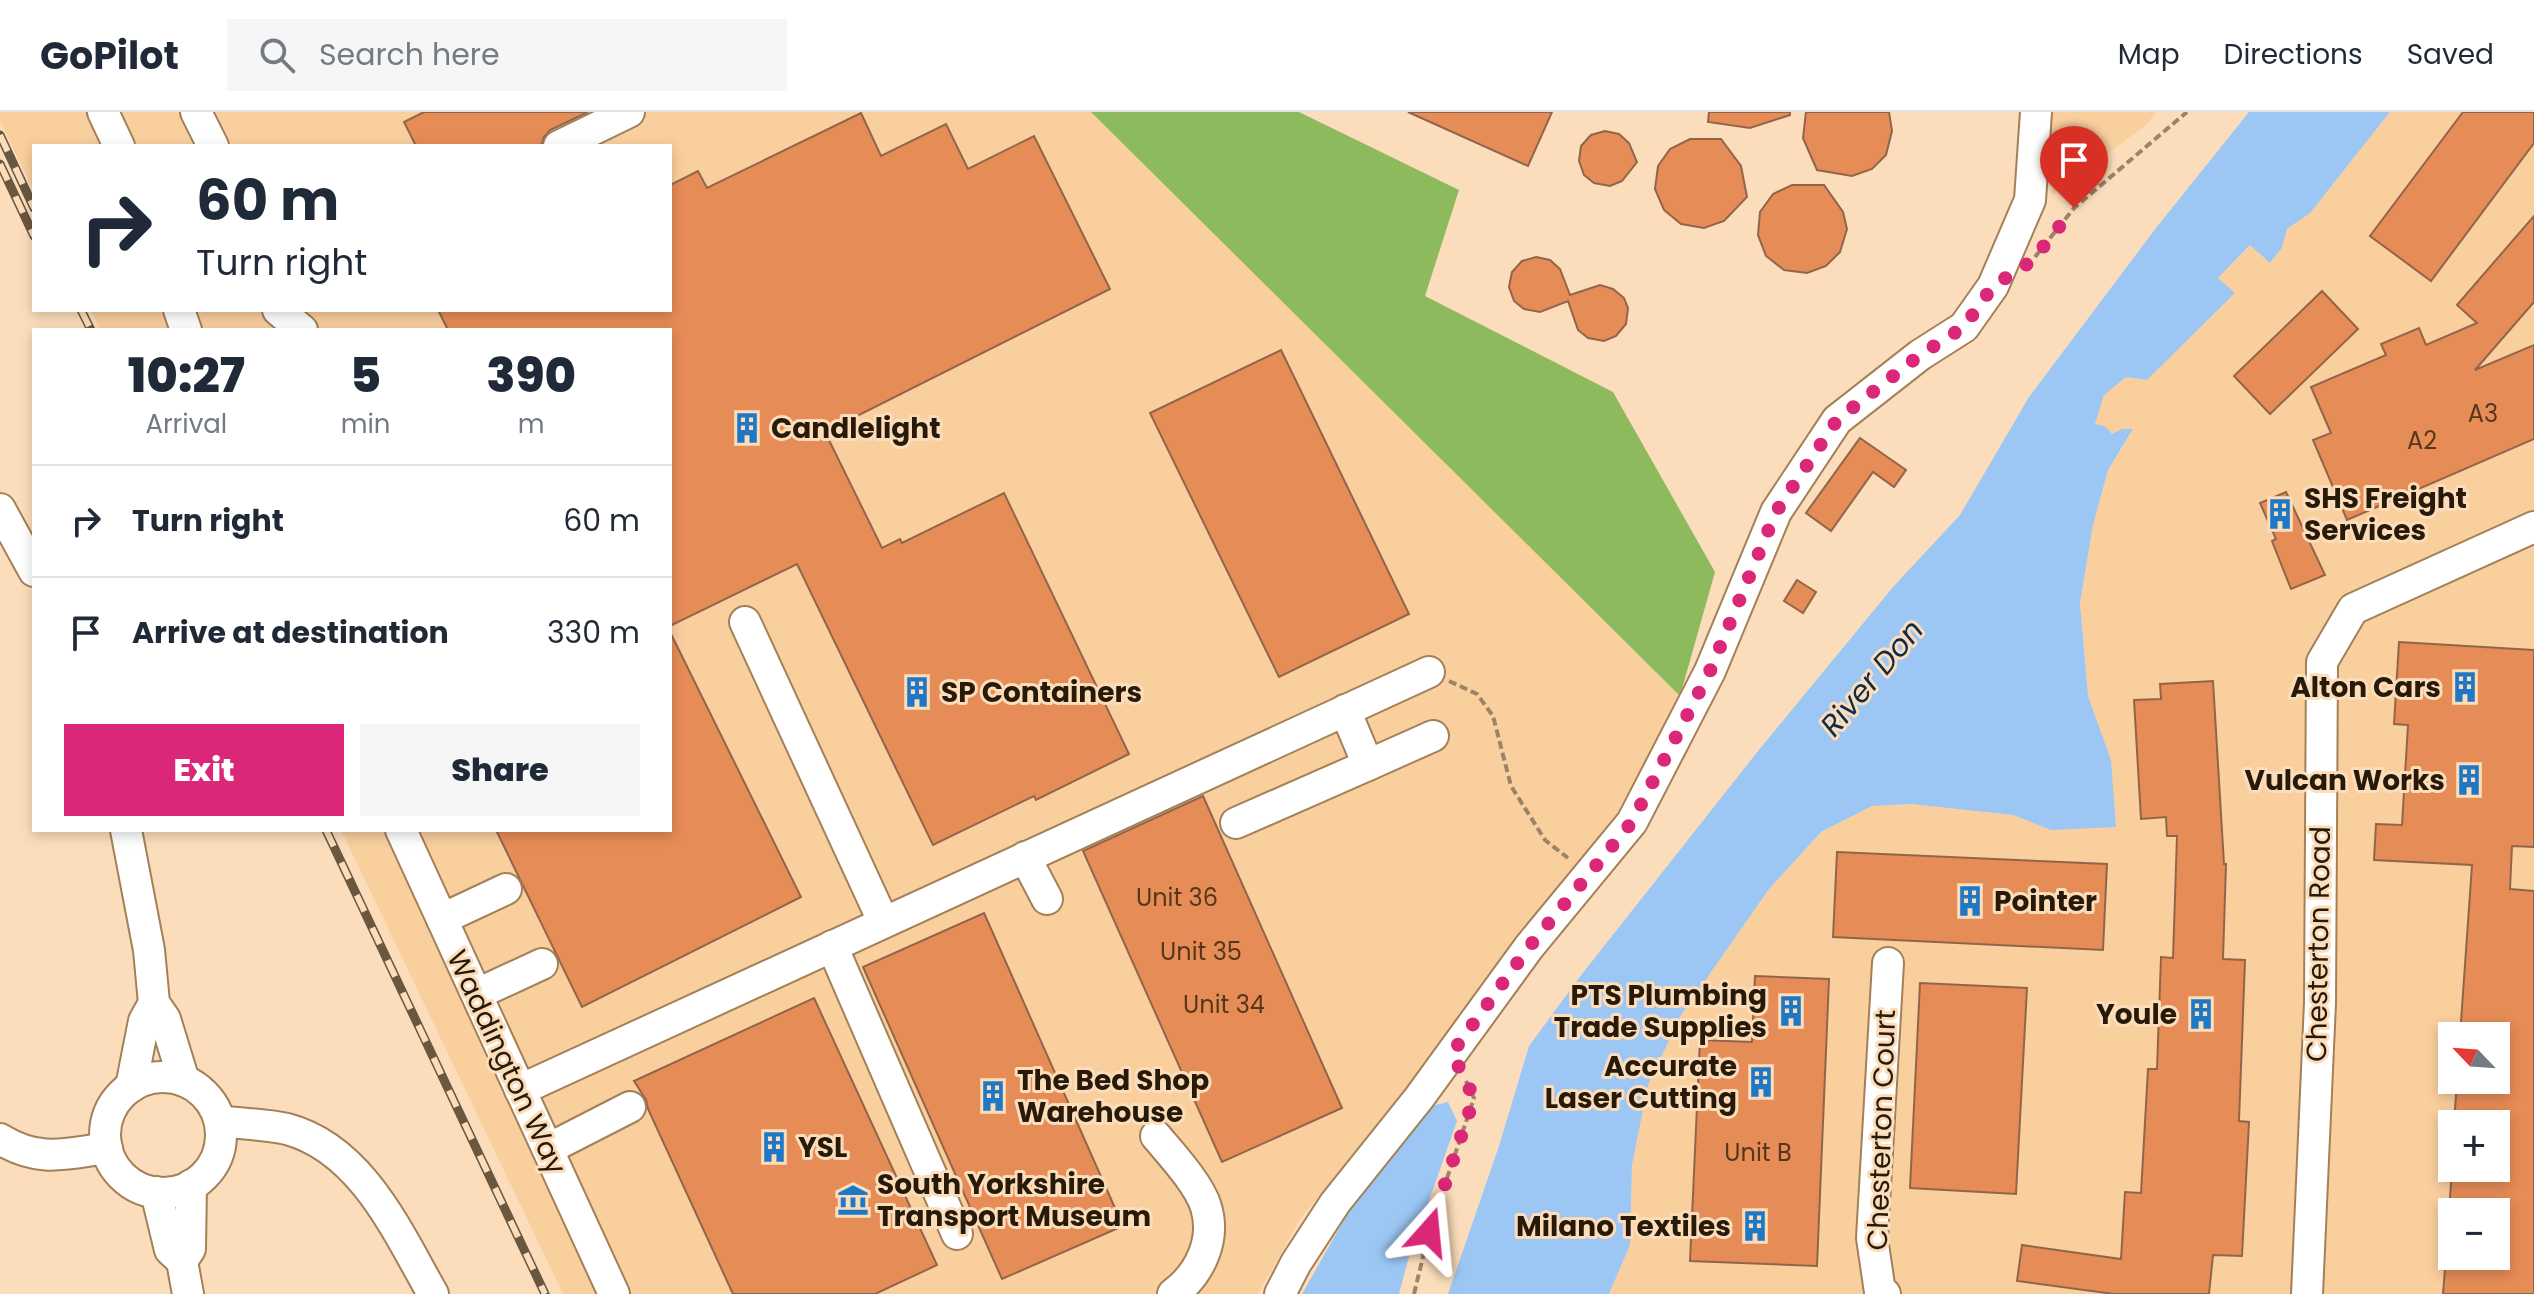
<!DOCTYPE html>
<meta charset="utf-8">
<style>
body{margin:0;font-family:Poppins,sans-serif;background:#f6f6f7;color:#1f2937;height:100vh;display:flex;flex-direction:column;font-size:30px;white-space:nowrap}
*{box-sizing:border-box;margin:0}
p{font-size:26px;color:#747a83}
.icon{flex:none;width:44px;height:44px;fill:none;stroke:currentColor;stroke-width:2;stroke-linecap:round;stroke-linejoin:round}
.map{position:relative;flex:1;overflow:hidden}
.side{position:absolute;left:32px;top:216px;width:640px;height:504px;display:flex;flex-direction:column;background:#fff;border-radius:0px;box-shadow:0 4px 12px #0003}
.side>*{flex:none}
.hud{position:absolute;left:32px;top:32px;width:640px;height:168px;border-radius:0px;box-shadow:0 4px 12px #0003;background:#fff;color:#1f2937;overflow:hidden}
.needle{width:52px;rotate:295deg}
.controls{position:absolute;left:2438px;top:910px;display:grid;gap:16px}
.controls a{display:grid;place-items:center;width:72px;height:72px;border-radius:0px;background:#fff;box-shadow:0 4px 12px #0003;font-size:40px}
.pin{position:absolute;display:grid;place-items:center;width:68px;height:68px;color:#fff;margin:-82px -34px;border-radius:50% 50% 50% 0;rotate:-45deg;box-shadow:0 0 8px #0007}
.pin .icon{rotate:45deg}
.me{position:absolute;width:88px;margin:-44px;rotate:18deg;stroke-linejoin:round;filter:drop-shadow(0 0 6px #0008)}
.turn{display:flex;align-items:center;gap:28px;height:168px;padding:0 32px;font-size:36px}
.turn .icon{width:104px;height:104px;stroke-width:2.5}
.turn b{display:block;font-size:56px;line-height:68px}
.eta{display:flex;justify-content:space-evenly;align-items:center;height:136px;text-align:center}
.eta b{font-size:48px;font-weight:800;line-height:56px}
.cta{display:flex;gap:16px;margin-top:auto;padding:16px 32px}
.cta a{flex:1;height:92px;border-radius:0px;background:#db2777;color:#fff;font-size:32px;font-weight:800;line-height:92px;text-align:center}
.cta a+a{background:#f6f6f7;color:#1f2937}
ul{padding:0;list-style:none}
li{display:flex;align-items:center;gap:24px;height:112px;padding:0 32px;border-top:2px solid #e0e1e3}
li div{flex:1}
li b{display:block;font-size:30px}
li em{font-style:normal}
header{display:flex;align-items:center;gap:48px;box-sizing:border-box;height:112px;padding:0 40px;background:#fff;border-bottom:2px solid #e0e1e3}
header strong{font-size:38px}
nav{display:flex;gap:44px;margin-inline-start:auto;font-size:28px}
.search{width:560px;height:72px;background:#f6f6f7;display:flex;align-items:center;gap:20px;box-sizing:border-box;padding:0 28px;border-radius:0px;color:#747a83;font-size:30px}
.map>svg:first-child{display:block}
</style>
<header>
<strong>GoPilot</strong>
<div class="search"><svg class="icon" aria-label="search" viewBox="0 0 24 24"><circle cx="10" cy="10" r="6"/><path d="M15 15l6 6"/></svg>Search here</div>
<nav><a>Map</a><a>Directions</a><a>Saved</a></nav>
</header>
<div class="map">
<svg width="2534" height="1182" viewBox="0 0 2534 1182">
<rect width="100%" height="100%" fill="#fcddbb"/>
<!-- built -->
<g fill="#facf9e" fill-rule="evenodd">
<polygon points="0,0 1091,0 1680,584 1618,700 1402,984 1301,1106 1258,1182 563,1182 341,718 670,718 670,218 100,218 91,198 670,198 670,34 34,34 34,80 0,9"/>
<polygon points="2051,0 2156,0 2147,12 2052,83"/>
<path d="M2390,0H2534V1182H1609L1630,1133L1632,1053L1648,973L1681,903L1769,777L1821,720L1872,694L1911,692L2013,703L2051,718L2111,648L2088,584L2080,491L2093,413L2108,358L2133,318L2112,322L2095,312L2104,283L2126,265L2147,268L2234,182L2218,166L2251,133L2271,151L2282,136L2287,117L2310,101ZM2452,924H2496V968H2452ZM2452,1012H2496V1056H2452ZM2452,1100H2496V1144H2452Z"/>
</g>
<!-- forest -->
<polygon fill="#8eba5e" points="1091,0 1299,0 1459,78 1425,184 1613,280 1715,460 1680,584"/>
<!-- water -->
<g fill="#9cc7f4">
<polygon points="2249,0 2390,0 2310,101 2287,117 2282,136 2270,151 2250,133 2218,166 2235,181 2147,268 2126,265 2104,283 2095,312 2106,315 2112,322 2122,317 2133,317 2108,358 2093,413 2080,491 2088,584 2111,648 2116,715 2051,718 2013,703 1911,692 1872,694 1821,720 1769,777 1681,903 1648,973 1632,1053 1630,1133 1609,1182 1448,1182 1499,1034 1529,934 1582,862 1758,639 1893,475 1960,403 2029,285 2156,116"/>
<polygon points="1448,990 1457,1009 1408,1148 1399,1182 1302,1182 1357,1085 1431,994"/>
</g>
<!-- building -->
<g fill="#e68c56" stroke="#92654b" stroke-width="2">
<polygon points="424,0 588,0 550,18 544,25 541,34 416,34 404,10"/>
<polygon points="1408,0 1552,0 1528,54"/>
<polygon points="1709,0 1790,0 1790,3 1750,16 1708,10"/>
<polygon points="1806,0 1889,0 1892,19 1886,43 1872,57 1852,64 1817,58 1803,26"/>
<polygon points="2463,0 2534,0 2534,31 2431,169 2370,124"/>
<polygon points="861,1 881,44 946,12 968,57 1034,24 1110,177 825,320 882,436 900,427 902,431 1004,381 1129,642 1036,688 1034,684 933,733 797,452 670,514 670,218 448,218 438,198 670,198 670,73 698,59 707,76"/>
<polygon points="1605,19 1619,22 1629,31 1637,50 1622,69 1610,74 1594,71 1584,63 1579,49 1581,34 1591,23"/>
<polygon points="1690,27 1721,27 1741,54 1747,85 1724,109 1704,116 1681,112 1664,98 1655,77 1658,54 1670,37"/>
<polygon points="1792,73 1824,73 1843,100 1847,117 1840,140 1826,154 1807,161 1784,158 1766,144 1758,123 1760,100 1773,82"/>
<polygon points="2534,104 2534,190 2475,258 2534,233 2534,327 2347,408 2313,328 2331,321 2311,275 2386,243 2381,232 2419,216 2426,233 2477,211 2457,193"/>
<polygon points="1536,145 1550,148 1560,157 1570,183 1600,173 1613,177 1624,186 1628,196 1626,212 1616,224 1604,229 1588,226 1578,218 1568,189 1540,200 1524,197 1514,189 1509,175 1512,160 1522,149"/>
<polygon points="2322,179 2358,217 2270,302 2234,264"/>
<polygon points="1281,238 1409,502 1279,565 1150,301"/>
<polygon points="1860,326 1906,358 1894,375 1873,360 1831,419 1806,401"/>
<polygon points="2286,380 2325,463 2291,477 2272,429 2276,427 2260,391"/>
<polygon points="1797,468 1816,480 1803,501 1784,489"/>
<polygon points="670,520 801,785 582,895 496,718 670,718"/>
<polygon points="2399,530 2534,538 2534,735 2512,734 2510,777 2534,779 2534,1182 2443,1182 2446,1144 2496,1144 2496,1100 2449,1100 2452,1056 2496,1056 2496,1012 2454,1012 2457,968 2496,968 2496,924 2460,924 2472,753 2374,748 2376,712 2402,713 2408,613 2394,612"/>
<polygon points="2213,569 2224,752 2226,752 2223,847 2245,848 2239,1009 2249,1010 2242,1144 2213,1143 2209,1182 2114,1182 2017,1169 2022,1133 2121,1147 2125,1080 2141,1081 2148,957 2157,957 2161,845 2173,846 2177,724 2167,724 2166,705 2141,707 2134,588 2161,587 2160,572"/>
<polygon points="1203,684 1342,996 1222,1050 1083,739"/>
<polygon points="1837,740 2107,752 2103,838 1833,825"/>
<polygon points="984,801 1123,1114 1002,1167 863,855"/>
<polygon points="1755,864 1829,867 1817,1154 1690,1149 1700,928 1752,930"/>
<polygon points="1920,871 2027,876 2016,1082 1910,1076"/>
<polygon points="814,886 937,1153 875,1182 733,1182 648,997 646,988 634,969"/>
</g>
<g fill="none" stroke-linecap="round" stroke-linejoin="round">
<defs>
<g id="minor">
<polyline points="103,0 119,34"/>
<polyline points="196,0 213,34"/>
<polyline points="559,34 629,0"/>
<polyline points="179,198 186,218"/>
<polyline points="278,198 302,218"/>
<polyline points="0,397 34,459"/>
<polyline points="745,510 883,809"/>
<polyline points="1345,598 1368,653 1433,624"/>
<polyline points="1236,711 1368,653"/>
<polyline points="126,718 149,838 154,891 165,907 184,969"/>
<polyline points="401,718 614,1182"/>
<polyline points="1025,745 1047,787"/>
<polyline points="442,807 506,777"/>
<polyline points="832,834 957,1122"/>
<polyline points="477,882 542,852"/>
<circle cx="163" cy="1023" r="58"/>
<polyline points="131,975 144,909 154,891"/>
<polyline points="520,978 1429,560"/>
<path d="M220,1009C241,1012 265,1012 287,1017C362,1037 398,1121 433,1182"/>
<path d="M1156,1024C1171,1042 1199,1072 1206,1095C1216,1128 1200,1162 1173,1182"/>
<path d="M0,1027C39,1051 65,1042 107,1036"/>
<polyline points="548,1037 630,995"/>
<polyline points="156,1080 170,1138 182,1149 188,1182"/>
<polyline points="182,1149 190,1137 191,1073"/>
<polyline points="1280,1182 1296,1151 1335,1091 1419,986 1529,835 1632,710 1710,559 1776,400 1837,308 1920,243 1964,215 1993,174 2030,88 2036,0"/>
<polyline points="1885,1182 1880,1180 1872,1126 1888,851"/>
<polyline points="2307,1182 2320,891 2322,550 2353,497 2534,415"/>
</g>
</defs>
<!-- minor casing -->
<use href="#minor" stroke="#a38058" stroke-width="34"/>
<!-- path -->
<g stroke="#9b846a" stroke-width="4" stroke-dasharray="8 4" stroke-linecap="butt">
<polyline points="2035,145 2074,96 2187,0"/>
<polyline points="1449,569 1477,582 1493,604 1511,674 1545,728 1568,746"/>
<polyline points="1414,1182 1429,1120 1474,986 1465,967"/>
</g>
<!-- minor -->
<use href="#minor" stroke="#fff" stroke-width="30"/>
<defs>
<g id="rail">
<polyline points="0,23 34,96"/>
<polyline points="0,52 34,124"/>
<polyline points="81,198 91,218"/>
<polyline points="326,718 545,1182"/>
</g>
</defs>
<!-- rail casing -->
<use href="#rail" stroke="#695740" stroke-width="9"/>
<!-- rail -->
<use href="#rail" stroke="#fcddbb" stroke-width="6" stroke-dasharray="18" stroke-linecap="butt"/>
</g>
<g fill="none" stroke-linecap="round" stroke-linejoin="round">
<!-- route -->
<polyline stroke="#db2777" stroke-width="14" stroke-dasharray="0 25.2" points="1429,1120 1474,986 1452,941 1529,835 1632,710 1710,559 1776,400 1837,308 1920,243 1964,215 1993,174 2032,149 2074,96"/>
</g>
<!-- icons -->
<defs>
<symbol id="building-bare" viewBox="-9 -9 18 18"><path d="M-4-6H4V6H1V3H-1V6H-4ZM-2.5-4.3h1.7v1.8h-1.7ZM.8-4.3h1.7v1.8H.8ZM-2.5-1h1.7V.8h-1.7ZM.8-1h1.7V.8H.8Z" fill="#1f78c5" stroke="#fcddbb" stroke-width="2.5" paint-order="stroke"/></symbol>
<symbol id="museum-bare" viewBox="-9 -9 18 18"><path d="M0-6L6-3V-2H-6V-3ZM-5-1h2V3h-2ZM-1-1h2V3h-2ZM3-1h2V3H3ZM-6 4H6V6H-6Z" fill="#1f78c5" stroke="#fcddbb" stroke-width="2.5" paint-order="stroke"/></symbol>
</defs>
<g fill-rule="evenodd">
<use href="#building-bare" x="725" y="294" width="44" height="44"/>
<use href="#building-bare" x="2258" y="380" width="44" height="44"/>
<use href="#building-bare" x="2443" y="553" width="44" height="44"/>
<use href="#building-bare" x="895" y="558" width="44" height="44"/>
<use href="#building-bare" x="2447" y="646" width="44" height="44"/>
<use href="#building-bare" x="1948" y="767" width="44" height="44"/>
<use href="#building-bare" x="1769" y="877" width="44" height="44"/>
<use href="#building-bare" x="2179" y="880" width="44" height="44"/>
<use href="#building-bare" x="1739" y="948" width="44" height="44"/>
<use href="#building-bare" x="971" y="962" width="44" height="44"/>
<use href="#building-bare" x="752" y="1013" width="44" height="44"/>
<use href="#museum-bare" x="831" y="1066" width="44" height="44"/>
<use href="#building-bare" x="1733" y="1092" width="44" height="44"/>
</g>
<g text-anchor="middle" stroke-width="6" stroke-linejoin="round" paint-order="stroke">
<!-- number labels -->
<g font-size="24" fill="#57361c">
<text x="2483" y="310">A3</text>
<text x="2422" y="337">A2</text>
<text x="1177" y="794">Unit 36</text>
<text x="1201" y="848">Unit 35</text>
<text x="1224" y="901">Unit 34</text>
<text x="1758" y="1049">Unit B</text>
</g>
<!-- poi labels -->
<g font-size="28" font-weight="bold" fill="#271a09" stroke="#fcddbb" text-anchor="start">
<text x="771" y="326">Candlelight</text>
<text x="2304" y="396">SHS Freight<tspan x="2304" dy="32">Services</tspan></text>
<text x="2441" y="585" text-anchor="end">Alton Cars</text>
<text x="941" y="590">SP Containers</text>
<text x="2445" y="678" text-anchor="end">Vulcan Works</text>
<text x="1994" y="799">Pointer</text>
<text x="1767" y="893" text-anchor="end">PTS Plumbing<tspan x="1767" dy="32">Trade Supplies</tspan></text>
<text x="2177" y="912" text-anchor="end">Youle</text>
<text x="1737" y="964" text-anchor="end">Accurate<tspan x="1737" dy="32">Laser Cutting</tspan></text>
<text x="1017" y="978">The Bed Shop<tspan x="1017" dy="32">Warehouse</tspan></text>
<text x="798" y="1045">YSL</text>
<text x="877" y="1082">South Yorkshire<tspan x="877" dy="32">Transport Museum</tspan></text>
<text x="1731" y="1124" text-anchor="end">Milano Textiles</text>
</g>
<!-- street labels -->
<g font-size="28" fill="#271a09" stroke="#fcddbb">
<text transform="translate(2318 832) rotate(-89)" y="10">Chesterton Road</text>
<text transform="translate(507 950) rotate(65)" y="10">Waddington Way</text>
<text transform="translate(1881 1018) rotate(-88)" y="10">Chesterton Court</text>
</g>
<!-- water labels -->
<g font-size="30" font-style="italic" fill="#0d2c49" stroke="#fcddbb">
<text transform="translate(1872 566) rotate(-50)" y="10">River Don</text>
</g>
</g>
</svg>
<div class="controls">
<a><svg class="needle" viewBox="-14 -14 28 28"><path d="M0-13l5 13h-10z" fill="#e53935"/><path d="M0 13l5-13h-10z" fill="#747a83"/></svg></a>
<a>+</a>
<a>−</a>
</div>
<div class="pin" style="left:2074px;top:96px;background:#d93025"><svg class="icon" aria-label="arrive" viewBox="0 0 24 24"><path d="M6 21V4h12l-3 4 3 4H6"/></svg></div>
<svg class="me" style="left:1429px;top:1120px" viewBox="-20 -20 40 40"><path d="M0-17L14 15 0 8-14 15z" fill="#db2777" stroke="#fff" stroke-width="4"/></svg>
<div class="hud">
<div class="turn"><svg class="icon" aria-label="right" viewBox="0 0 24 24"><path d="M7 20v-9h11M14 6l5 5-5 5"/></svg><div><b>60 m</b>Turn right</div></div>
</div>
<section class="side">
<div class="eta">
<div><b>10:27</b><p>Arrival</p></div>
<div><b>5</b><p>min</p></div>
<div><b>390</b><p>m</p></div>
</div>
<ul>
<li><svg class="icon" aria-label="right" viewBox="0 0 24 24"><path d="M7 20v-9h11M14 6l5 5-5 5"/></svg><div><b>Turn right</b></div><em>60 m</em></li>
<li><svg class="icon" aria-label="arrive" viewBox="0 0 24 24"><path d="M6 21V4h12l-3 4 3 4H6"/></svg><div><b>Arrive at destination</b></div><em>330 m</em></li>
</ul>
<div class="cta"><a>Exit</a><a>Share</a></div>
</section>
</div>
